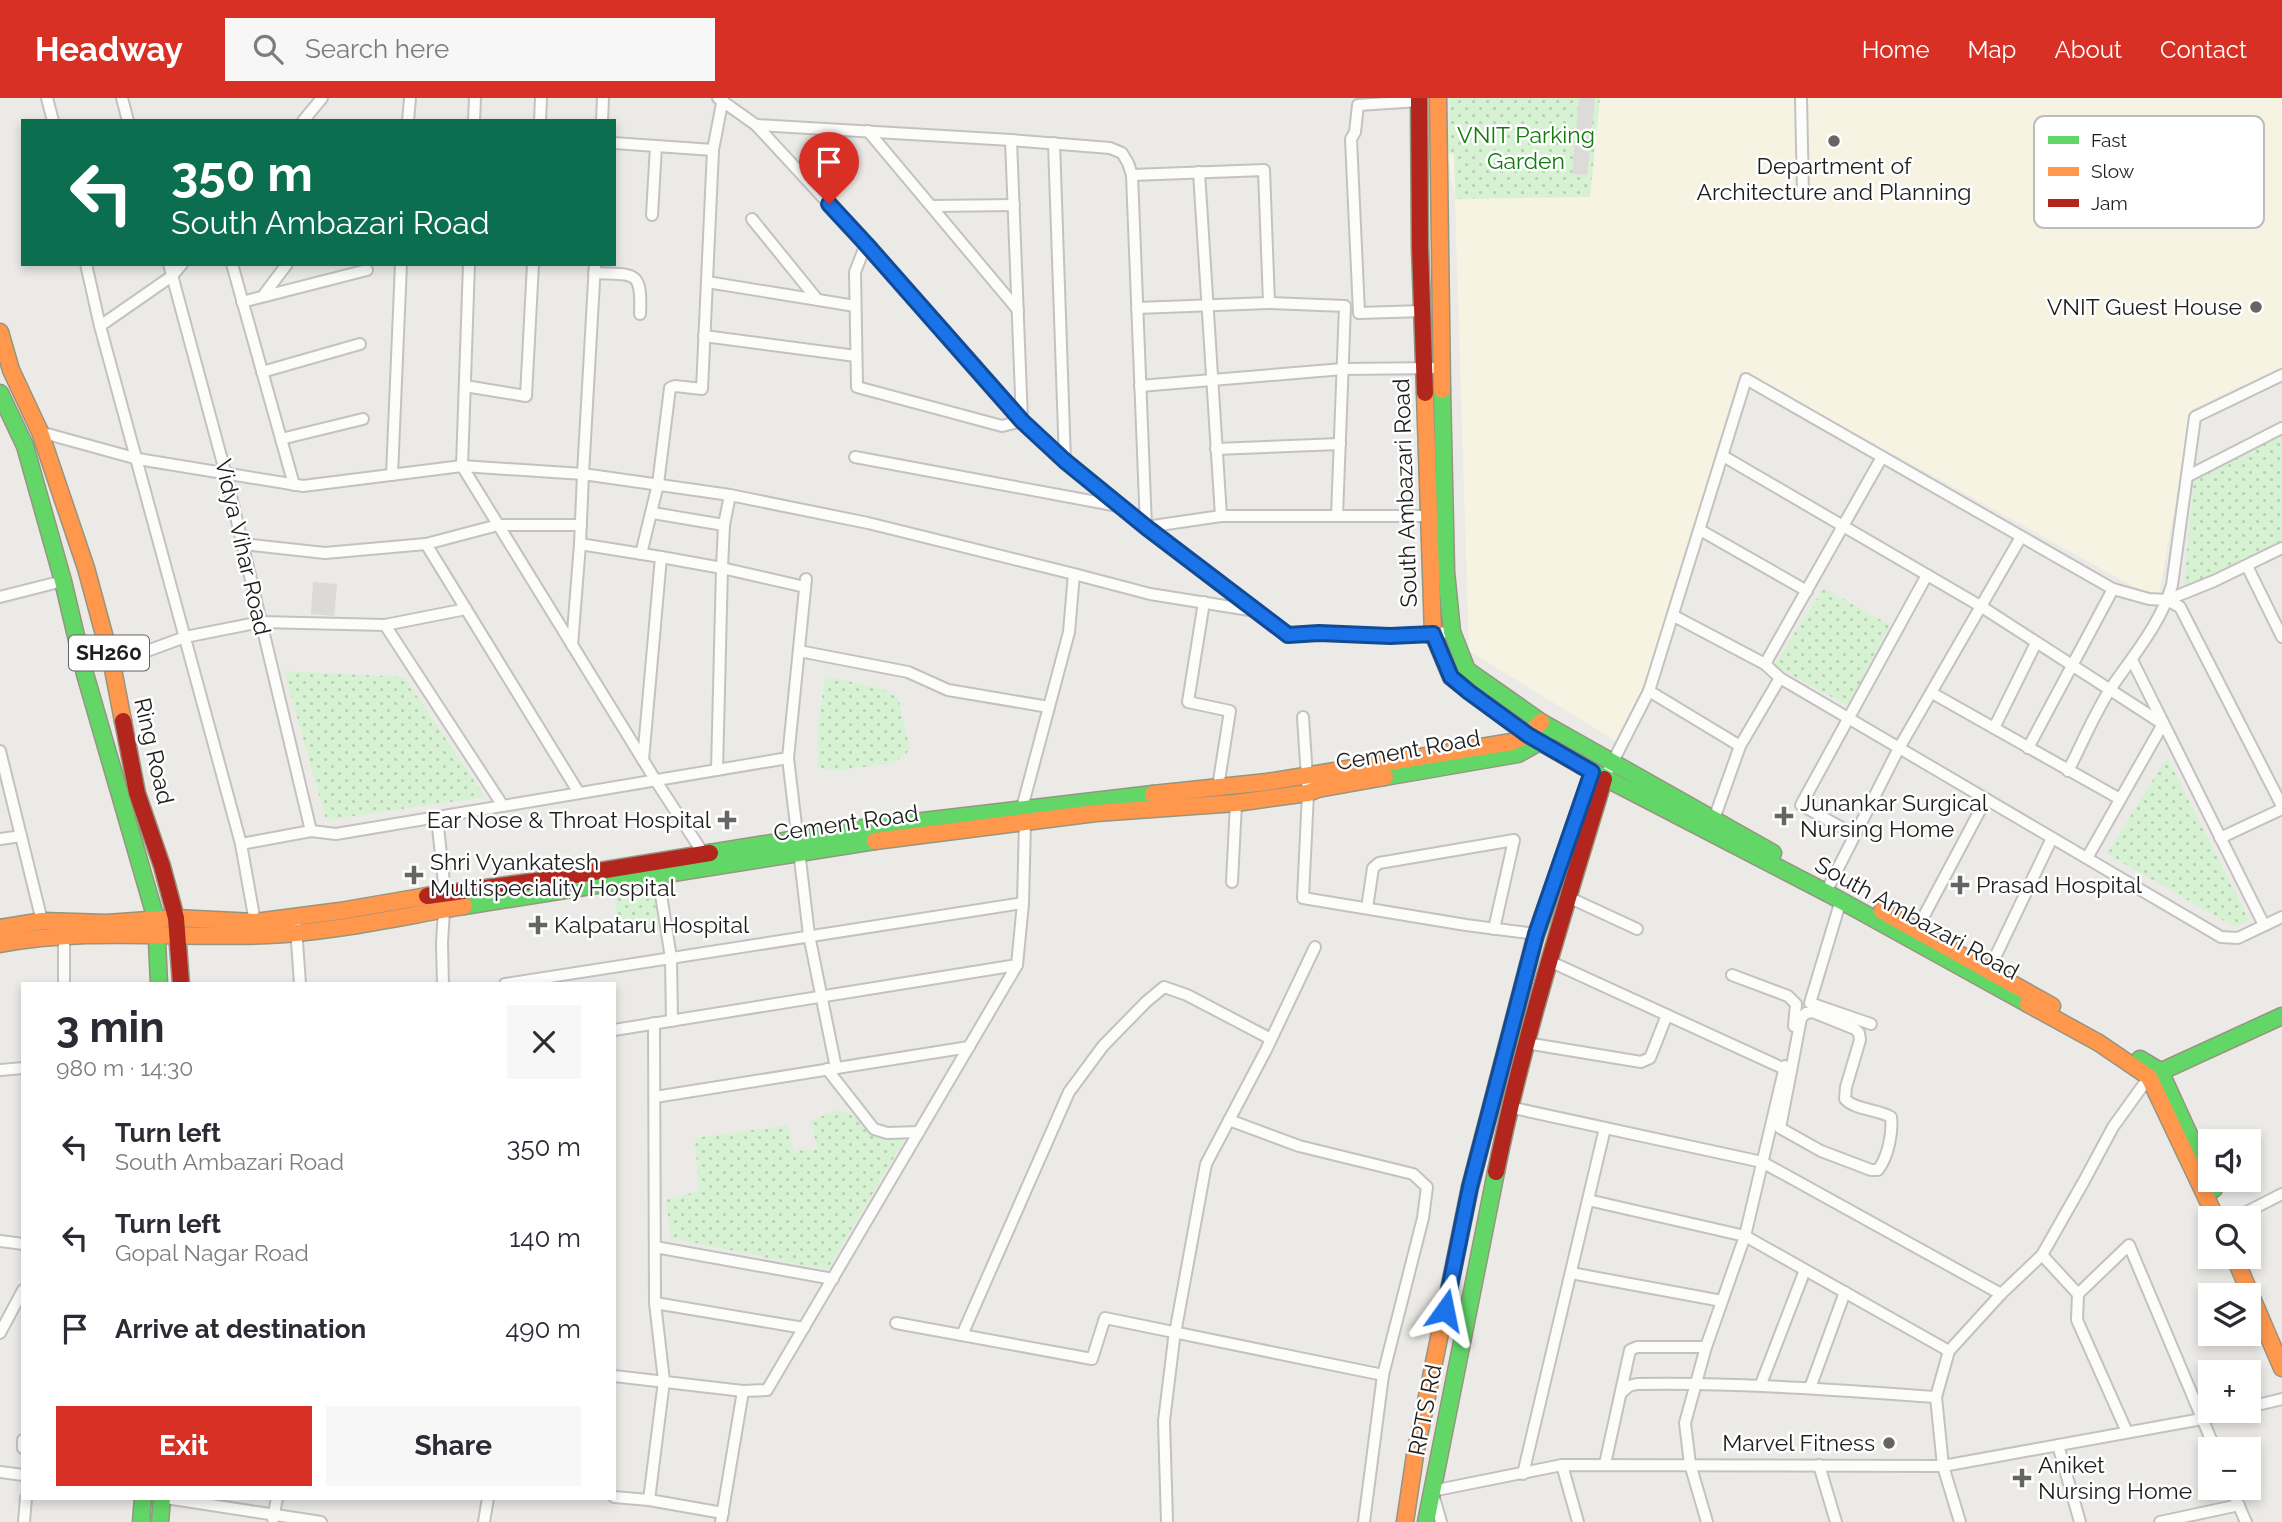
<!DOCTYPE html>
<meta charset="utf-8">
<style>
body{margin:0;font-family:Raleway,sans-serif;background:#f7f7f7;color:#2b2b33;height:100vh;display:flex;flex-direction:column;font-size:26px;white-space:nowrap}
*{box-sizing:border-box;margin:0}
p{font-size:23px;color:#7c7c81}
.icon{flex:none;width:38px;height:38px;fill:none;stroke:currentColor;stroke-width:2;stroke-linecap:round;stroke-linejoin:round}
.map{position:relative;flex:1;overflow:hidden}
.details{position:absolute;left:21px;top:884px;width:595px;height:518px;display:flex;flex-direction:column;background:#fff;border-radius:0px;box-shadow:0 4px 10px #0003}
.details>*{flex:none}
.hud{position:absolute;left:21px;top:21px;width:595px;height:147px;border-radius:0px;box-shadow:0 4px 10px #0003;background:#0b6e4f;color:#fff;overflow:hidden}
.buttons{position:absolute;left:2198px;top:1031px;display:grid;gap:14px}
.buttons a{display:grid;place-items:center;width:63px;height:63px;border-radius:0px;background:#fff;box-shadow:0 4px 10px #0003;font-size:35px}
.pin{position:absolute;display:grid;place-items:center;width:60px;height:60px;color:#fff;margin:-72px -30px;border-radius:50% 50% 50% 0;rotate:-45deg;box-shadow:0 0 7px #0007}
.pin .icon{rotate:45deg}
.me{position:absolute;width:77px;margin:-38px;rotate:12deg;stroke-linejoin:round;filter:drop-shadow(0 0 5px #0008)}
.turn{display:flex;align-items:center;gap:24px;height:147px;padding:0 35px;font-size:32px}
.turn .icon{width:91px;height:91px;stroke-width:2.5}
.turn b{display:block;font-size:49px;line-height:60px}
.round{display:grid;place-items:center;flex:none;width:74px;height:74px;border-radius:0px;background:#f7f7f7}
.overview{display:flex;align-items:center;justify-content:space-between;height:119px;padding:0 35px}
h1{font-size:42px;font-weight:700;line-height:52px}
.cta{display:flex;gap:14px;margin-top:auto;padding:14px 35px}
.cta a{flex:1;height:80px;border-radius:0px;background:#d93025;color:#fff;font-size:28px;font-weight:700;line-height:80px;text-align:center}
.cta a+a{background:#f7f7f7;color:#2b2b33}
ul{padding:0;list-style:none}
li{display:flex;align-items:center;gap:21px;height:91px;padding:0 35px}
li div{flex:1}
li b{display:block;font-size:26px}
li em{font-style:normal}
header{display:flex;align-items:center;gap:42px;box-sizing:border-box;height:98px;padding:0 35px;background:#d93025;color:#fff}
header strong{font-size:33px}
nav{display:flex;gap:38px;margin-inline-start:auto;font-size:24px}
.search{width:490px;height:63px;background:#f7f7f7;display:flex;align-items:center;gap:18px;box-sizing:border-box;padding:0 24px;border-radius:0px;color:#7c7c81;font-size:26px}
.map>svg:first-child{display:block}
</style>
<header>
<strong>Headway</strong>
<div class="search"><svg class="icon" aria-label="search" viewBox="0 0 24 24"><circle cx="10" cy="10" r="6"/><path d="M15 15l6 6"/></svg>Search here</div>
<nav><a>Home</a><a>Map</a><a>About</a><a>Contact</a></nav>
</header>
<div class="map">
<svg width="2282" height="1424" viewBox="0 0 2282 1424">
<defs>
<pattern id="park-dots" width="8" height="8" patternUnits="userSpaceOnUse" patternTransform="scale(1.75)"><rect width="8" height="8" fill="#d7f2d3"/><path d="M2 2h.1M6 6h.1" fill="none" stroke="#b8cfb5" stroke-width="1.8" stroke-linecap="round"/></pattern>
</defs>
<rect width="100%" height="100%" fill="#eceae7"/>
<!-- residential -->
<polygon fill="#dbdad8" points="313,484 337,486 334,518 311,516"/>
<!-- education -->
<polygon fill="#f6f3e2" points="1450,0 2282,0 2282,269 2192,311 2158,502 1741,272 1626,649 1469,553 1455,101 1447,55"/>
<!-- park -->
<g fill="url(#park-dots)">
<polygon points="1450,0 1600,0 1590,99 1455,101 1454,56 1447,55"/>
<polygon points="2282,335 2282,446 2183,497 2194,379"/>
<polygon points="1824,490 1890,527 1848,608 1774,567"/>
<polygon points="284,573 404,579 485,699 326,722"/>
<polygon points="825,578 883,591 898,600 910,652 894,665 834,673 818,669 818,628"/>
<polygon points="2167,659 2249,822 2235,829 2107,756"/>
<polygon points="654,799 659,832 618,838 615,800"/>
<polygon points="837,1012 909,1034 827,1172 671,1140 666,1102 699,1093 695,1040 788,1027 794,1053 818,1051 810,1023"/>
</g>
<!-- parking -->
<polygon fill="#dcdbda" points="1579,0 1595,0 1587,77 1572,76"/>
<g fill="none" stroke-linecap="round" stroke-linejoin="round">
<defs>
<g id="street">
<polyline points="47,0 53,23"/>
<polyline points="122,0 128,23"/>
<polyline points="718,0 756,27 866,146 1022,323 1065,363 1146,429 1288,537 1319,535 1390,538 1452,534"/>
<polyline points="1801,0 1803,96"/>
<polyline points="1419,3 1358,7 1355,34 1351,41 1359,215 1423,213"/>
<polyline points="303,23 322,0"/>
<polyline points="408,23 410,0"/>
<polyline points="474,23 475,0"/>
<polyline points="540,23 541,0"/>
<polyline points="602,23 603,0"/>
<polyline points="756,27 1011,42 1110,50 1122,55 1128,65 1132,77 1146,429 1221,418 1428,418"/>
<polyline points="868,33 1018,212"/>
<polyline points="614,45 713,52 723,0"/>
<polyline points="1054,45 1065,363"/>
<polyline points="1199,74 1221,418"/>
<polyline points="1132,77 1264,72 1269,205"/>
<polyline points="932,108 1014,107"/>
<polyline points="652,117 656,48"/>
<polyline points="752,121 816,200"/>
<polyline points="866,146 855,174 857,289 1002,328 1022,323 1011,42"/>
<polyline points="86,166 100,228 241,746 255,824"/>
<polyline points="169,166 226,377 311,733"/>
<polyline points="232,166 294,387"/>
<polyline points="469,166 462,368 656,683 703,755"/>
<path d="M594,175C635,177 642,171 640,216"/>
<polyline points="707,184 855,208"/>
<polyline points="263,198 287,166"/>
<polyline points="242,204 367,172"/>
<polyline points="1137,210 1269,205 1345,208 1337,418"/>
<polyline points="100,228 172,178 182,166"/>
<polyline points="704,238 856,258"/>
<polyline points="262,274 360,246"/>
<polyline points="465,288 526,298 533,166"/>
<polyline points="1140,288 1343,271 1442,270"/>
<polyline points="40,334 138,361 303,388 462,368 583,376 595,166"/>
<polyline points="281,341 363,321"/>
<polyline points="1216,351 1340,346"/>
<polyline points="1723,358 1982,509 2163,626 2087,760"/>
<polyline points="855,359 1118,408"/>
<polyline points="392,377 401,166"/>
<polyline points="2188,378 2282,330"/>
<polyline points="730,397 724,427 722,470 805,489"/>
<polyline points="653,415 724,427"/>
<polyline points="1700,432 1807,493"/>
<polyline points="243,446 325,455 426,446 498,427 581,427"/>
<polyline points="426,446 579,695"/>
<polyline points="641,456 658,386 670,290 675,288 702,291 713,52"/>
<polyline points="661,459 722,470 717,672"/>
<polyline points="2247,468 2282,539"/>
<polyline points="806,481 788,660 809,837 836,970"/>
<polyline points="0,499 63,483"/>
<polyline points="2167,502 2214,483 2282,450"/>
<polyline points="1204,504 1188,604 1230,613 1218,689"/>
<polyline points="1674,518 1765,566 1780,580 2221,839 2238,840 2282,819"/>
<polyline points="385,527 503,708"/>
<polyline points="572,547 580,446"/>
<polyline points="799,553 908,574 948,592 1049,609"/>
<polyline points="2132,562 2264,827"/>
<polyline points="112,566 185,539 261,524 385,527 466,511"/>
<polyline points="1765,566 1882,359"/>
<polyline points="1649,593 1740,648"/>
<polyline points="1932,595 2120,701"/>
<polyline points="1303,619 1308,695 1303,800 1466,827 1536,836"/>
<polyline points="1994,630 2036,545"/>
<polyline points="2028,650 2113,491"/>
<polyline points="0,653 42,823"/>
<polyline points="643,662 661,459 580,446 583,376 730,397 868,425 1074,476"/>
<path d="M2068,673C2082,646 2094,616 2111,590C2133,558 2161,525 2172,487L2195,319L2282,277"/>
<polyline points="1604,681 1649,593 1746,281 2113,491 2149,501 2167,502 2180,509 2282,708"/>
<polyline points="437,719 445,795 442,845 443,886"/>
<polyline points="1714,721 1740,648 1780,580"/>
<polyline points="1855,737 1801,707 1927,477"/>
<polyline points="2220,740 2282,711"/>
<polyline points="0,741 21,738"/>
<polyline points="241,746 311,733 336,736 788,660"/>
<polyline points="658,778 671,860 672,923"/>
<polyline points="1232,784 1236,705"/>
<polyline points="1826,794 1899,650 2021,439"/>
<polyline points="1568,799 1637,831"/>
<polyline points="1841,802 1810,905 1871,926"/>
<polyline points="1367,810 1373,770 1379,765 1514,742 1494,831"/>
<polyline points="296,829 300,886"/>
<polyline points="1917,831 1986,701"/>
<path d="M1549,863L1787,972L1791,973L1801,920L1806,915L1813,914L1855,931L1859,935L1860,942L1846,989L1845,1001C1855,1012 1877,1011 1891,1019C1893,1034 1888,1059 1878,1072H1871L1821,1053L1780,1030L1791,973"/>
<polyline points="1989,872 2052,740"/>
<polyline points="1732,877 1788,898 1796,906 1794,928"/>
<polyline points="64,886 64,831"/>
<polyline points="505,886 1023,805"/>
<polyline points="614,932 1017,867"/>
<polyline points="1526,945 1641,964 1650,960 1667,917"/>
<polyline points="827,971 874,1031 887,1035 919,1034"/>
<polyline points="0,972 23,970"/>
<polyline points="655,999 969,949"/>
<polyline points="1509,1009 1762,1064 2001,1196"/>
<polyline points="1229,1022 1299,1048 1413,1076 1427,1089 1423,1120 1383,1277 1364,1424"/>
<polyline points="1588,1102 1745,1138 1949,1253"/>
<polyline points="2235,1120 2282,1096"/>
<polyline points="0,1143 23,1146"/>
<polyline points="655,1149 833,1181"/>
<polyline points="2042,1157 2078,1196"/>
<polyline points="1571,1175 1722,1203"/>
<polyline points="655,1205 804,1230"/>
<polyline points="896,1225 1092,1261 1105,1220 1383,1277"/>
<polyline points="0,1235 23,1192"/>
<polyline points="962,1237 1069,994 1103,948 1146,904 1164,889 1187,897 1271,941"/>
<polyline points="614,1278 743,1293 767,1292 1017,867 1023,805 1025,725 1022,710 1069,534 1074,476 1150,496 1256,513"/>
<polyline points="1761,1286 1805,1172"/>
<polyline points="1810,1290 1845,1194"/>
<path d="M1621,1295L1629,1288L1637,1286C1737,1284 1836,1292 1936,1299"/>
<polyline points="2249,1309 2282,1301"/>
<polyline points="2127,1334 2077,1222 2078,1196 2129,1147 2215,1351"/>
<polyline points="23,1342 23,1350"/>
<polyline points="2058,1347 2080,1424"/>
<polyline points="1605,1366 1630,1252 1637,1249 1706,1249"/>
<polyline points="1562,1367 1578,1424"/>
<polyline points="1819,1367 1836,1424"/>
<polyline points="0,1374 23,1377"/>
<polyline points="1523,1376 1605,1030"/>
<polyline points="2231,1390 2246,1424"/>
<polyline points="614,1399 649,1402 723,1415"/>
<polyline points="166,1400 321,1424"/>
<polyline points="649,1402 664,1283 655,1205 654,925"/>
<polyline points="273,1421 277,1400"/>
<polyline points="24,1424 26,1400"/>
<polyline points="484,1424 488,1400"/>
<polyline points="721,1424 743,1293"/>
<polyline points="1167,1424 1164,1323 1174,1241 1206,1066 1266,952 1315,849"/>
<polyline points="1441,1424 1432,1393 1562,1367 1943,1368 2202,1321 2235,1312"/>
<polyline points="1707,1424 1690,1366 1685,1325 1706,1249 1745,1138 1785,968"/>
<polyline points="1960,1424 1943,1368 1936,1299 1949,1253 2001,1196 2042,1157 2084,1083 2113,1029 2149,979"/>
<polyline points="2160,1424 2239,1407"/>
</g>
<g id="fast">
<polyline points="1442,292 1446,474 1452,534 1467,572 1541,624 1773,755"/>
<polyline points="0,295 25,348 63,483 85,576 156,821 159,886"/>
<polyline points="1582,668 1829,796 2028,906"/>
<polyline points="1385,679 1518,656 1540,644 1553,631"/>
<polyline points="710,755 863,730 1153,696"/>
<polyline points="464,808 875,743"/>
<polyline points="1535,840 1593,674"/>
<polyline points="2140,961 2160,973 2214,1091"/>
<polyline points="2151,978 2282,918"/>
<polyline points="141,1424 143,1400"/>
<polyline points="160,1424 162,1400"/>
<polyline points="1426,1424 1496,1074"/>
</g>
<g id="slow">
<polyline points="1438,0 1442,292"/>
<polyline points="0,234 11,272 40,334 86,470 112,566 123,623"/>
<polyline points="1425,295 1433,536 1451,579 1528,637 1582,668"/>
<polyline points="1153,696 1267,684 1512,644 1528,637 1541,624"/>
<polyline points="875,743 1096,715 1236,705 1308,695 1318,691 1385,679"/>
<polyline points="1882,813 2052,908"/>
<polyline points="0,830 42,823 107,825 176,820 255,824 340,813 427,798"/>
<path d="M0,846C89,829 178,841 268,837C333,834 399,819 464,808"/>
<polyline points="2028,906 2099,945 2149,979 2216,1120"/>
<polyline points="2234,1158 2282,1270"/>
<polyline points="1405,1424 1415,1357 1470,1089 1535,840"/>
</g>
<g id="jam">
<polyline points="1419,0 1420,150 1425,295"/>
<polyline points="123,623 137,695 162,768 176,820 181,886"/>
<polyline points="427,798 544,782 710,755"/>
<path d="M1496,1074C1523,940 1565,811 1604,681"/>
</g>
</defs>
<!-- street casing -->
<use href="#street" stroke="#c3c2c1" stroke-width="14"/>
<!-- fast casing -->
<use href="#fast" stroke="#96957f" stroke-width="19"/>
<!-- slow casing -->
<use href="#slow" stroke="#96957f" stroke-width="19"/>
<!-- jam casing -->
<use href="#jam" stroke="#96957f" stroke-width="19"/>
<!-- street -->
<use href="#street" stroke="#fcfcfb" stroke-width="10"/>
<!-- fast -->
<use href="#fast" stroke="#63d668" stroke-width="16"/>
<!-- slow -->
<use href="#slow" stroke="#ff974d" stroke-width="16"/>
<!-- jam -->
<use href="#jam" stroke="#b3261e" stroke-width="16"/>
</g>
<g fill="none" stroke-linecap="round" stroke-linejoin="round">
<defs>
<polyline id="route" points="829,106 866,146 1022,323 1065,363 1146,429 1288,537 1319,535 1390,538 1433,536 1451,579 1469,594 1528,637 1592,674 1536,836 1470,1089 1445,1212"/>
</defs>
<!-- route casing -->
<use href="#route" stroke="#114b97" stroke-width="18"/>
<!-- route -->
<use href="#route" stroke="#1a73e8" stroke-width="12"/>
</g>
<!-- markers -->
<g fill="#666564" stroke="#fff" stroke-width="2.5">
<circle cx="1834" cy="43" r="7"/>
<circle cx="2256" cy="209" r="7"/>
<path d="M1780.5 707.5h7v7h7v7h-7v7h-7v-7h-7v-7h7z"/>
<path d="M723.5 711.5h7v7h7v7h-7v7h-7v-7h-7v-7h7z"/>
<path d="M410.5 766.5h7v7h7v7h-7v7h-7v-7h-7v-7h7z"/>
<path d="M1956.5 776.5h7v7h7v7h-7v7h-7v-7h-7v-7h7z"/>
<path d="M534.5 816.5h7v7h7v7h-7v7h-7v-7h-7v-7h7z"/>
<circle cx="1889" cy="1345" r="7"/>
<path d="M2018.5 1369.5h7v7h7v7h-7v7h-7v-7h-7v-7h7z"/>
</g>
<g text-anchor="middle" stroke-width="5" stroke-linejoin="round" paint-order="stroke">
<!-- shield labels -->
<rect fill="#fff" stroke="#626262" stroke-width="2" x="69" y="537.5" width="80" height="35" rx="5"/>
<g font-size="21" font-weight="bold" fill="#1e1e1e">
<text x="109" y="562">SH260</text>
</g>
<!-- park labels -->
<g font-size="23" fill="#147a0e" stroke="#fff">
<text x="1526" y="45">VNIT Parking<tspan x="1526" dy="26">Garden</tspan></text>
</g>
<!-- poi labels -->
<g font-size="23" fill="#1e1e1e" stroke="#fff" text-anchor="start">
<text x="1834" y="76" text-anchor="middle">Department of<tspan x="1834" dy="26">Architecture and Planning</tspan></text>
<text x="2242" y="217" text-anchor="end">VNIT Guest House</text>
<text x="1800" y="713">Junankar Surgical<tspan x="1800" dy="26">Nursing Home</tspan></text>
<text x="711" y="730" text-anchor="end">Ear Nose &amp; Throat Hospital</text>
<text x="430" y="772">Shri Vyankatesh<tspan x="430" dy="26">Multispeciality Hospital</tspan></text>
<text x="1976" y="795">Prasad Hospital</text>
<text x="554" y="835">Kalpataru Hospital</text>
<text x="1875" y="1353" text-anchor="end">Marvel Fitness</text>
<text x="2038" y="1375">Aniket<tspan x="2038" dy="26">Nursing Home</tspan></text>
</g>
<!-- street labels -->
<g font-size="23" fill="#1e1e1e" stroke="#fff">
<text transform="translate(1405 395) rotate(-92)" y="8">South Ambazari Road</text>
<text transform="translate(243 449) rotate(77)" y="8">Vidya Vihar Road</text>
<text transform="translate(1408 652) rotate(-10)" y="8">Cement Road</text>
<text transform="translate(154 653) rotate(77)" y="8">Ring Road</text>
<text transform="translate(846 725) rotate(-8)" y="8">Cement Road</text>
<text transform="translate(1917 820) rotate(29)" y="8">South Ambazari Road</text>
<text transform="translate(1425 1312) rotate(-79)" y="8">RPTS Rd</text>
</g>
</g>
<!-- legend -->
<rect x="2034" y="18" width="230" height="112" rx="10" fill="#fff" stroke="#bcbcbc" stroke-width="2"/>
<rect x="2048" y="38" width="31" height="8" fill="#63d668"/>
<rect x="2048" y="69" width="31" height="9" fill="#ff974d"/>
<rect x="2048" y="101" width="31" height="8" fill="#b3261e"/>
<g font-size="19" fill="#1e1e1e">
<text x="2091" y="49">Fast</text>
<text x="2091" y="80">Slow</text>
<text x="2091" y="112">Jam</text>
</g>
</svg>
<div class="buttons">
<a><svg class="icon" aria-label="sound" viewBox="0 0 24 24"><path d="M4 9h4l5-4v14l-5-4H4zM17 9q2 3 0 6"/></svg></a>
<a><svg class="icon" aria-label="search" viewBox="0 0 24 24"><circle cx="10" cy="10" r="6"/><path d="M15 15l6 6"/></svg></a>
<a><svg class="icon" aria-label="layers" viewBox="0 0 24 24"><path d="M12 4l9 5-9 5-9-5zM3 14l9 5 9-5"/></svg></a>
<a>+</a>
<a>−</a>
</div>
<div class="pin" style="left:829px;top:106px;background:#d93025"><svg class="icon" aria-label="arrive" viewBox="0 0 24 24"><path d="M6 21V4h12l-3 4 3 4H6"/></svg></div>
<svg class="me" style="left:1445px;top:1212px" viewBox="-20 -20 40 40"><path d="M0-17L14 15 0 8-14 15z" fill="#1a73e8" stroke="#fff" stroke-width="4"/></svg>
<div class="hud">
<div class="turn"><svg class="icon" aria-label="left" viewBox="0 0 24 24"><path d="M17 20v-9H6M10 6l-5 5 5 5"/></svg><div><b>350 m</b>South Ambazari Road</div></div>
</div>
<section class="details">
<div class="overview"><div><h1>3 min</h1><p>980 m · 14:30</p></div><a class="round"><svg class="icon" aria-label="close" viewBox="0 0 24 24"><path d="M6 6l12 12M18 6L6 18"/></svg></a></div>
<ul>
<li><svg class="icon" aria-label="left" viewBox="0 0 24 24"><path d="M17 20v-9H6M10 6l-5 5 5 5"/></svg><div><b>Turn left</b><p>South Ambazari Road</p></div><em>350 m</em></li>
<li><svg class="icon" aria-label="left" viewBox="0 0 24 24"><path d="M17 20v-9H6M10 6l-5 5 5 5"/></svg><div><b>Turn left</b><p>Gopal Nagar Road</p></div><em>140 m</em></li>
<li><svg class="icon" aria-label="arrive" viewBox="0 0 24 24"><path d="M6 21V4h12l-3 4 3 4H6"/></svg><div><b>Arrive at destination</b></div><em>490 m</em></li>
</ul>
<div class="cta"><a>Exit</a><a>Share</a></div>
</section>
</div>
